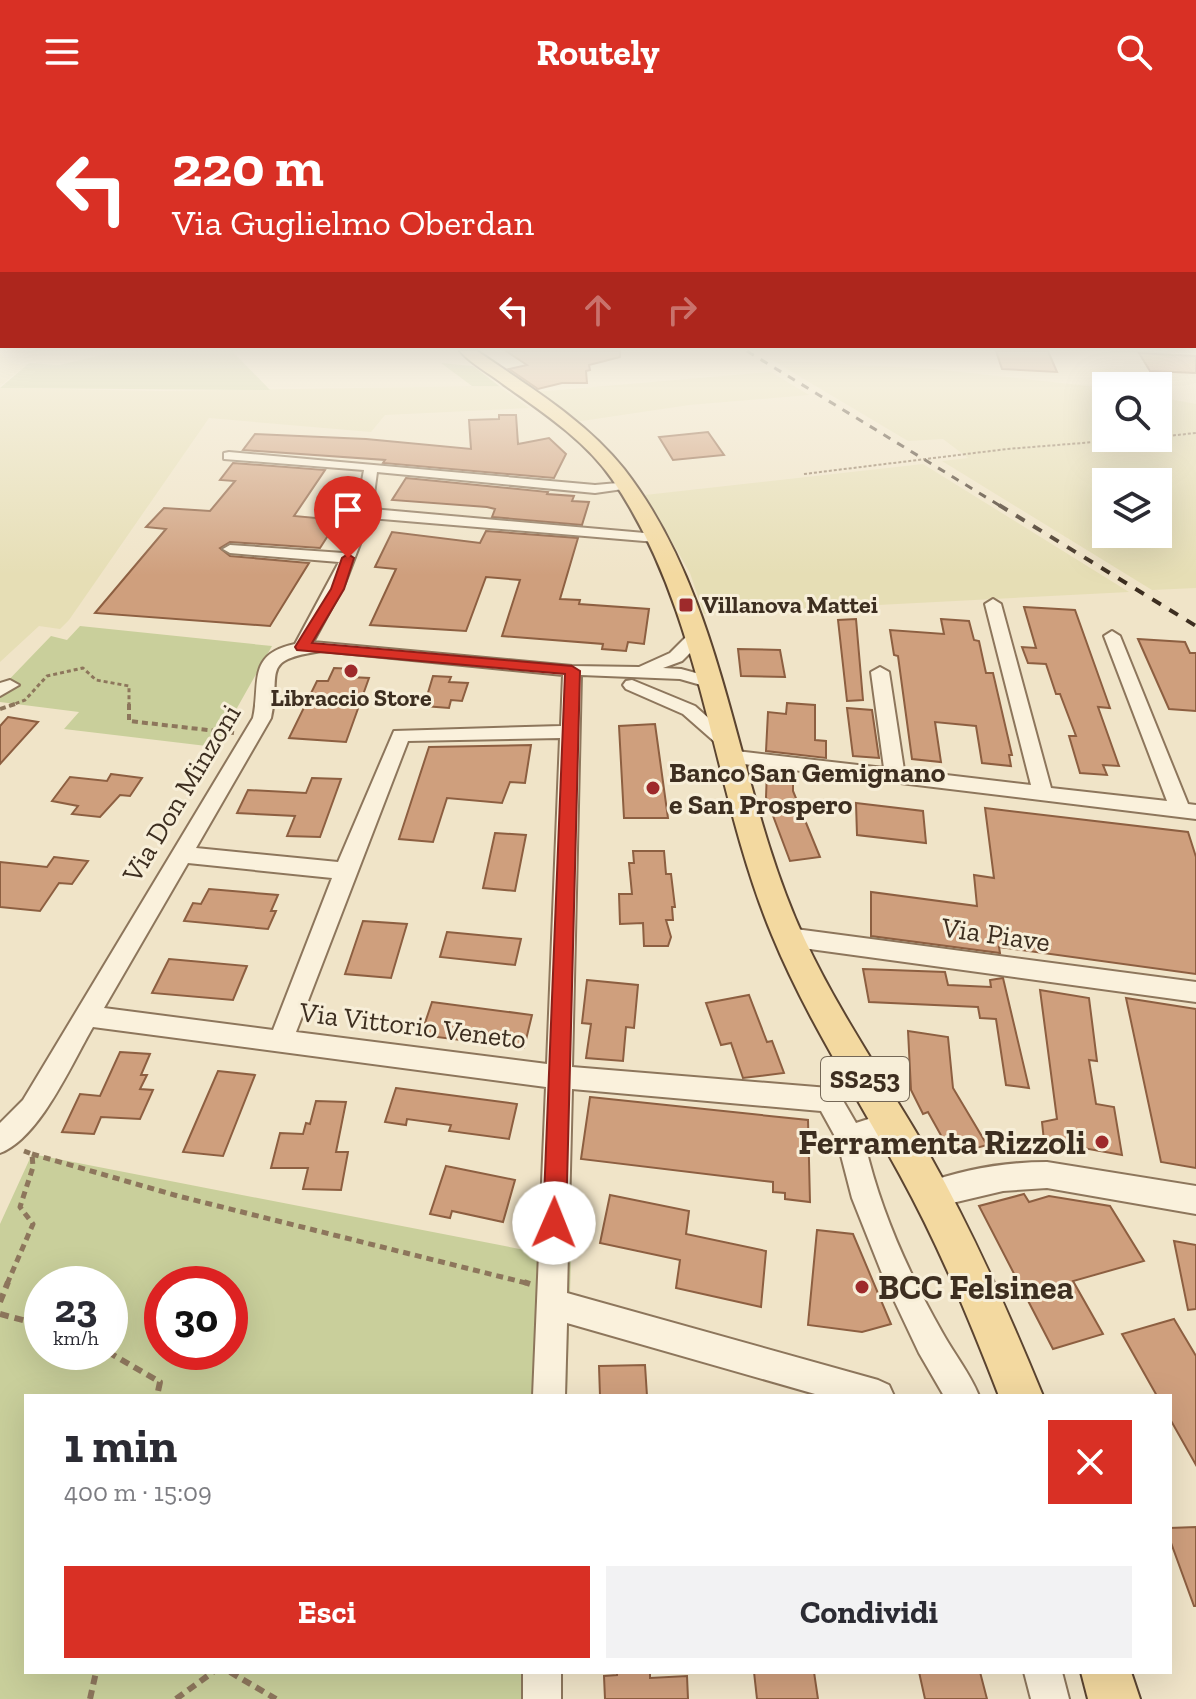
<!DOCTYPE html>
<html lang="it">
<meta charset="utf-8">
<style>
body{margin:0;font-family:"Zilla Slab",serif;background:#f2f2f3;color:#2b2b33;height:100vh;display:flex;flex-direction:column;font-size:30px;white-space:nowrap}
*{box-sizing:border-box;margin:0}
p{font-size:26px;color:#7c7c81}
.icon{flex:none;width:44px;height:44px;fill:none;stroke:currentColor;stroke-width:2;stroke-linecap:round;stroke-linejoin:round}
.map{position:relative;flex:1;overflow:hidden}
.panel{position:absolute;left:24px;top:1290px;width:1148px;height:280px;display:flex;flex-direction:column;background:#fff;border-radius:0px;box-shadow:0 8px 32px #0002}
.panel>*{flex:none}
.banner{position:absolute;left:0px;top:0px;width:1196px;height:244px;box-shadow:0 8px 32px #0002;background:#d93025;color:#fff;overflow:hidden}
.tools{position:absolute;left:1092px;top:268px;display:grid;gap:16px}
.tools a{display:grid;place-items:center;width:80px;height:80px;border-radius:0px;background:#fff;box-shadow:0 8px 32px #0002;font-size:40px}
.speed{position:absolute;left:24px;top:1162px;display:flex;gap:16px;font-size:40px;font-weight:700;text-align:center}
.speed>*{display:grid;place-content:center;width:104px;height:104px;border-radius:50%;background:#fff;box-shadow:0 8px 32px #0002;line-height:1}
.speed small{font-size:20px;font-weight:400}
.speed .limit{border:12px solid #d22;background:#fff;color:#111}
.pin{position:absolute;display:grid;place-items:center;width:68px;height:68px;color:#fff;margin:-82px -34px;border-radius:50% 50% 50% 0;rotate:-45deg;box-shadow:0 0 8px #0007}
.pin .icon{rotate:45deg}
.me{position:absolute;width:88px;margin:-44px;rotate:1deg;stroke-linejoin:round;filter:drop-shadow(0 0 6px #0008)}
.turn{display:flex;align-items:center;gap:28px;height:168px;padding:0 40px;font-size:36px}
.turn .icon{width:104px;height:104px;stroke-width:2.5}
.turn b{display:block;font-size:56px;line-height:68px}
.lanes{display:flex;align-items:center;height:76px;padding:0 40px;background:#0003;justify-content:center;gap:40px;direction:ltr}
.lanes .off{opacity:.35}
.round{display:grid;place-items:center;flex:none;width:84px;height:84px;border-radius:0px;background:#f2f2f3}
.summary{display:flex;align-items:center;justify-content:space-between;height:136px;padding:0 40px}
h1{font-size:48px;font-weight:700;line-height:60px}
.primary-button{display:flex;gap:16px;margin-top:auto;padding:16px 40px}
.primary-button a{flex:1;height:92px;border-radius:0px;background:#d93025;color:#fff;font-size:32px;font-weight:700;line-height:92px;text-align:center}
.primary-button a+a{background:#f2f2f3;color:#2b2b33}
header{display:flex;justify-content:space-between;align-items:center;height:104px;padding:0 40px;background:#d93025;color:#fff;font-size:36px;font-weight:700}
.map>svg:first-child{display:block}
</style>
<header><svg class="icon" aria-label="menu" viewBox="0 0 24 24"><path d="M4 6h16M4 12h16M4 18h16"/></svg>Routely<svg class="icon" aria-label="search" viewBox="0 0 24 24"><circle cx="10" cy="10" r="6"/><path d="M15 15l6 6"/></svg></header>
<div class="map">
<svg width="1196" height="1595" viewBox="0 0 1196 1595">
<rect width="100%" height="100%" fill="#f0e4c8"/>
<!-- farmland -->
<g fill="#e6deb5" fill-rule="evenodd">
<polygon points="0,247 131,247 114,248 59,261 29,259 0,282"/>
<path d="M772,256L933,265L1106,284V334H1158V293L1196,300V484L1152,486L942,357L968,354L943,335L908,337ZM1106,378H1158V430H1106Z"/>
<polygon points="771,268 809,291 689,301 575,318 535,288"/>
<polygon points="499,282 529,304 385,311 371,328 209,314 69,516 60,525 39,522 0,558 0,284 161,287"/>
<polygon points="923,360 1129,488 704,510 690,469 645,391"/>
</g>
<!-- green -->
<g fill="#c9cf9b" fill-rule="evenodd">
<polygon points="161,247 232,247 270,286 0,284 29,259 59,261 114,248"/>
<polygon points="441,259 473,262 499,282 472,282"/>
<polygon points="80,522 272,542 215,643 64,625 79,608 0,598 0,585 51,532 67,536"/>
<path d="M32,1050L571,1155L567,1292H26V1568H558V1595H0V1120ZM42,1180H110V1248H42ZM162,1180H230V1248H162Z"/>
</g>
<!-- building -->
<g fill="#cf9f7d" stroke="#8d5f41" stroke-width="2">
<polygon points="506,247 620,247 620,253 589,261 590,266 586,267 587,279 562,279 538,285 509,265 527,261"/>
<polygon points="996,247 1048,247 1057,268 1002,265"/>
<polygon points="1139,249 1196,252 1196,269 1150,267"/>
<polygon points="499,311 516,311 518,340 549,334 566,350 554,374 383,359 385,356 243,346 255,330 366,335 471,345 469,316 499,315"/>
<polygon points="708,328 724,351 673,356 659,333"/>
<polygon points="233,359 325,366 294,412 338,416 320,444 230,438 220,444 230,452 309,459 270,522 95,509 166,425 146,423 164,404 210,407 235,377 220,376"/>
<polygon points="406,374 548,388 547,390 574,392 572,397 589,398 582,421 492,413 495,405 487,403 392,396"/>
<polygon points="486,427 578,434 560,495 580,496 579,500 649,505 644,540 628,538 626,547 602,545 603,540 502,532 520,476 486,473 466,527 370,521 396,465 375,463 392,428 480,439"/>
<polygon points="1024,503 1075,506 1110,604 1098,603 1119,662 1103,661 1107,671 1080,669 1069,632 1076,632 1060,590 1056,590 1046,560 1028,559 1022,543 1036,544"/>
<polygon points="856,515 863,596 847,597 838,516"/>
<polygon points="941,515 969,517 974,536 979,537 986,569 993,569 1012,651 1009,651 1011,662 982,659 976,622 935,618 941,658 912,655 898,552 894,551 890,526 944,530"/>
<polygon points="1138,535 1185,538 1190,549 1196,549 1196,607 1169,605"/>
<polygon points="738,545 780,546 785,573 741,572"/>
<polygon points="334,564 354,565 351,573 369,574 346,638 289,634 317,577 328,577"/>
<polygon points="433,572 451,573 449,578 468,579 462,597 451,596 449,604 424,602"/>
<polygon points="787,599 815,601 815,636 826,637 826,654 766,647 768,608 786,610"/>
<polygon points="847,604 872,606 879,654 853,652"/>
<polygon points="8,613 38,618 0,660 0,622"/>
<polygon points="655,620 668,714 624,714 619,622"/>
<polygon points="531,641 525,679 510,678 502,699 447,694 433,738 399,735 429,643"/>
<polygon points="767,666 793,669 793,687 820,753 790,757 766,693"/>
<polygon points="111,670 142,674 130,692 120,691 100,713 72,710 78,702 52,697 70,673 107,677"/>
<polygon points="312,674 341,675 320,733 287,732 295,712 237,709 248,686 306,689"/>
<polygon points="856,699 923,707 926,739 857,731"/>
<polygon points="985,704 1188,728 1196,753 1196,870 999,843 1000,849 871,832 871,788 977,802 974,771 994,774"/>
<polygon points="495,729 526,731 515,787 483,784"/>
<polygon points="633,747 664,747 666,770 671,770 675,803 672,803 673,816 666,816 671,833 668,842 644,842 643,819 620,820 619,790 632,790 629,759 634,759"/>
<polygon points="54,753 88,757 72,780 59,779 40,807 0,803 0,758 47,763"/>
<polygon points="209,785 278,791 271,807 276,807 268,825 184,817 193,799 201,800"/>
<polygon points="363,817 407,820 391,874 345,870"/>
<polygon points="447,828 521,835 515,861 440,853"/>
<polygon points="169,855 247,862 233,896 152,889"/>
<polygon points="863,865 945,868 948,881 991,883 990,876 1003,874 1029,984 1006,981 996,915 980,914 978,903 869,898"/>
<polygon points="587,876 638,881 634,924 626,923 623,957 586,954 591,920 582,919"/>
<polygon points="1040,886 1089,894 1097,957 1089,956 1096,1000 1114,1003 1122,1051 1044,1037 1042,1018 1057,1015"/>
<polygon points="749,891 767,938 772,937 784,969 743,974 731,939 721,941 706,899"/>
<polygon points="1126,894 1196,905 1196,1064 1161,1058"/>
<polygon points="432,898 532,911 524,944 421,931"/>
<polygon points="908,927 948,933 953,984 987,1041 952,1051 928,1008 923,1010 911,986"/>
<polygon points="120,948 150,950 141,971 147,971 140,985 153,986 140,1015 101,1013 94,1030 62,1028 80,990 100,992"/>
<polygon points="218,967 255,971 223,1052 183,1048"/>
<polygon points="396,984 517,1000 509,1035 449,1027 451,1021 407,1015 406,1021 385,1018"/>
<polygon points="590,993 808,1016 810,1098 785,1095 785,1089 773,1088 773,1078 581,1055"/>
<polygon points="316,997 346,998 336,1048 348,1048 341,1086 303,1085 308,1064 271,1064 280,1029 303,1030 306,1019 310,1020"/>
<polygon points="446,1062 515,1076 503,1118 452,1107 450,1114 430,1110"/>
<polygon points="1024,1090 1029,1098 1049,1092 1110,1102 1144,1157 1073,1177 1103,1230 1053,1245 979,1102"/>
<polygon points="610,1091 689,1107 686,1130 766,1147 761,1203 676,1184 680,1156 600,1139"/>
<polygon points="817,1126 853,1130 891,1220 862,1228 808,1221"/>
<polygon points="1174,1137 1196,1141 1196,1205 1188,1206"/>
<polygon points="1174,1215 1196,1252 1196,1361 1170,1315 1170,1292 1157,1292 1122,1230"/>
<polygon points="645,1261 647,1292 600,1292 599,1262"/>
<polygon points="1196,1423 1196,1502 1194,1502 1170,1436 1170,1424"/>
<polygon points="617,1568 650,1568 650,1574 687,1572 688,1595 605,1595 604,1572 617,1571"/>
<polygon points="754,1568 814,1568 818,1595 757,1595"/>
<polygon points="919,1568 980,1568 987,1595 925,1595"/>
</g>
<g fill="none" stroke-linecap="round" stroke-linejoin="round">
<defs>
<g id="minor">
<path d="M229,348L595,381L630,378V384L595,389L377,368L372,405L656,430L663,434L656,438L370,414L345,479L313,538L572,562L639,563L670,549L690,529H702L704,533L702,537L682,557L663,564L681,565L714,574L717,578L714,582L708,583L680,575L581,571L572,963L829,984L838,988L856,1019L890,1008L899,1011L903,1020L899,1029L865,1040C880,1106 909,1170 942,1228C954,1250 970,1269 979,1292H944L919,1249L885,1177L852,1094L837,1036L821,1007L572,985L567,1189L878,1276L889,1281L894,1292H822L567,1219L565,1292H533L546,983L93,923C72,959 40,1034 0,1049V1019L23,996L253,614C261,580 246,550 295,540L339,458L230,449L223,445L230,441L343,449L356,411L364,366L224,355V349ZM322,547L563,571L561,622L394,627L338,758L196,744L271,614C282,568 258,556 322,547ZM560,634L547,960L296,928L408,637ZM188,759L332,774L273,926L104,904Z"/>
<polygon points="993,495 1001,500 1051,684 1167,697 1104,532 1112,527 1120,532 1188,700 1196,701 1196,715 728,658 718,652 728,646 884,664 871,568 880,563 889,568 904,666 1031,681 985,500"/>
<polygon points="10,576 19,581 0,592 0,579"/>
<polygon points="632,576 695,602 732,635 730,639 716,639 683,610 626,585 623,581 626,577"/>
<polygon points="788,824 1196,878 1196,898 788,842 780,839 777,833 780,827"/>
<path d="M1047,1058L1196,1082V1110L1047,1084L1003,1087L931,1104L921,1101L917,1091L921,1081C960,1066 1005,1058 1047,1058Z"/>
<rect x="523" y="1568" width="38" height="27"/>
<polygon points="1024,1568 1062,1568 1069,1595 1031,1595"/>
</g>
<g id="major">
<path d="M460,247H477C528,282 585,316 624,365C729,500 734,683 804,834C839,909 887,978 929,1050C973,1128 1009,1209 1043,1292H999C970,1217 939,1142 900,1071C857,992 806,914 772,831C710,682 705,511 612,375C585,336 541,307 503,280C489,269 471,260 460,247Z"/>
<polygon points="1081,1568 1131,1568 1140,1595 1088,1595"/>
</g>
</defs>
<!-- minor casing -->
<use href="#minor" stroke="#8d765c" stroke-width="4"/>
<!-- major casing -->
<use href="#major" stroke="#5b4430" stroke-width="4"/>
<!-- path-far4 -->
<g stroke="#8d765c" stroke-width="2" stroke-dasharray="3 2" stroke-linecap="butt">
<polyline points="1158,333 1196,329"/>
<polyline points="804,370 1007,345 1145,334"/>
</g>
<!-- path-far3 -->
<polyline stroke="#8d765c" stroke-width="3" stroke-dasharray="4 3" stroke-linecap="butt" points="9,602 25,596 47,572 83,564 96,576 129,582 129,602"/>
<!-- path-far2 -->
<g stroke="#8d765c" stroke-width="4" stroke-dasharray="6 4" stroke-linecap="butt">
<polyline points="129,600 129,617 234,629"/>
<polyline points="0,605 15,600"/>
</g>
<!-- path-far1 -->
<g stroke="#8d765c" stroke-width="5" stroke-dasharray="7 5" stroke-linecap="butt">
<polyline points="32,1050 178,1092 530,1180"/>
<polyline points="7,1180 33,1120 20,1103 33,1063 32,1050 24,1047"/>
</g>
<!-- path -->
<g stroke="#8d765c" stroke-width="6" stroke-dasharray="9 6" stroke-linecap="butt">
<polyline points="524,1178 530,1180"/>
<polyline points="0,1198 8,1178"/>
<polyline points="0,1210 42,1221"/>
<polyline points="108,1248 160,1278 157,1292"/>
<polyline points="230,1568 276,1595"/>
<polyline points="90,1595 96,1568"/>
<polyline points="176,1595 213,1568"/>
</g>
<!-- minor -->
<use href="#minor" fill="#faf1dc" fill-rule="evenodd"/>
<!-- major -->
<use href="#major" fill="#f3d9a0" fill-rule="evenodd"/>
<!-- rail-far1 -->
<polyline stroke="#3d2e20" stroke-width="3" stroke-dasharray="8 8" stroke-linecap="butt" points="747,247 1002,403"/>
<!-- rail -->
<polyline stroke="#3d2e20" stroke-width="4" stroke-dasharray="10 10" stroke-linecap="butt" points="999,401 1196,522"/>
</g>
<!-- sky -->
<linearGradient id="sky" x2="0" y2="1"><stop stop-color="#8fbad6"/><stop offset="0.52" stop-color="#f8f3e6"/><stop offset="1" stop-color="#f8f3e6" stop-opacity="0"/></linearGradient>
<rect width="1196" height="471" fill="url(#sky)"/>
<!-- route -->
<polygon fill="#d93025" stroke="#8d1f18" stroke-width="2" points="348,450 354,454 344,485 312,539 572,562 580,567 566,1119 563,1127 554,1131 546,1127 543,1119 565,570 297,546 295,543 331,485 342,454"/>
<!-- markers -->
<g fill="#9e2a2b" stroke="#f7eed8" stroke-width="3">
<rect x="678" y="493" width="16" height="16" rx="4"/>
<circle cx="351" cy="567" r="8"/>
<circle cx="653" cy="684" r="8"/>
<circle cx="1102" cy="1038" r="8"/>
<circle cx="862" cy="1183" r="8"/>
</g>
<g text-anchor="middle" stroke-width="6" stroke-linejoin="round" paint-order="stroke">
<!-- far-poi labels -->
<g font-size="24" font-weight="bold" fill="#3d2e20" stroke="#f7eed8" text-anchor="start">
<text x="702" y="509">Villanova Mattei</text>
<text x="351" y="602" text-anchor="middle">Libraccio Store</text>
</g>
<!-- shield labels -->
<rect fill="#f7eed8" stroke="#756857" stroke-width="2" x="821" y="953" width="88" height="44" rx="6"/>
<g font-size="26" font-weight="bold" fill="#3d2e20">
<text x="865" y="984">SS253</text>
</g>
<!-- poi labels -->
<g font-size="28" font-weight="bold" fill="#3d2e20" stroke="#f7eed8" text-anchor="start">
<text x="669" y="678">Banco San Gemignano<tspan x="669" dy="32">e San Prospero</tspan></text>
</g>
<!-- street labels -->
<g font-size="28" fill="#3d2e20" stroke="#f7eed8">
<text transform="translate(181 689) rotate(-59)" y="10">Via Don Minzoni</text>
<text transform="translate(996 830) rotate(8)" y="10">Via Piave</text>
<text transform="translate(413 921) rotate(7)" y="10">Via Vittorio Veneto</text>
</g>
<!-- near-poi labels -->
<g font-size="34" font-weight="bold" fill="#3d2e20" stroke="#f7eed8" text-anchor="end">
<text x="1086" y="1050">Ferramenta Rizzoli</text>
<text x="878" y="1195" text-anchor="start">BCC Felsinea</text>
</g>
</g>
</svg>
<div class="tools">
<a><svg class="icon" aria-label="search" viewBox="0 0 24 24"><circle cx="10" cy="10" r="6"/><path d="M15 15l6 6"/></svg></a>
<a><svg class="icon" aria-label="layers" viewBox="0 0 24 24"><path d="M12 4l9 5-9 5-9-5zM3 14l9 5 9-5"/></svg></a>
</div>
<div class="speed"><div>23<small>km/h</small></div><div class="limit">30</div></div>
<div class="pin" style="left:348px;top:454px;background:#d93025"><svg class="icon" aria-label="arrive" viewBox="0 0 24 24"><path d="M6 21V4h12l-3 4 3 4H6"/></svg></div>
<svg class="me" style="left:554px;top:1119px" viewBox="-20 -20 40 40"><circle r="19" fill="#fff"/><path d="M0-13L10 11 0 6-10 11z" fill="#d93025"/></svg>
<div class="banner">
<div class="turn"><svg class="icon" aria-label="left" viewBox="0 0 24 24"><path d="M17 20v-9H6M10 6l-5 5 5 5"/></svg><div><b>220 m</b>Via Guglielmo Oberdan</div></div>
<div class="lanes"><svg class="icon" aria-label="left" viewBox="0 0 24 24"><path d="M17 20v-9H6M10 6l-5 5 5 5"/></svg><svg class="icon off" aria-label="ahead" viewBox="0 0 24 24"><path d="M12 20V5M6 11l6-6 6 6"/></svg><svg class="icon off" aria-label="right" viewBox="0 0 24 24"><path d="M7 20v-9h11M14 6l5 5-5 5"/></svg></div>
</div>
<section class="panel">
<div class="summary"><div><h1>1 min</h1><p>400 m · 15:09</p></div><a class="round" style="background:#d93025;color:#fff"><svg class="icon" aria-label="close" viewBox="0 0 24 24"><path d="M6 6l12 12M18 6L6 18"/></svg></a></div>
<div class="primary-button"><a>Esci</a><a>Condividi</a></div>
</section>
</div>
